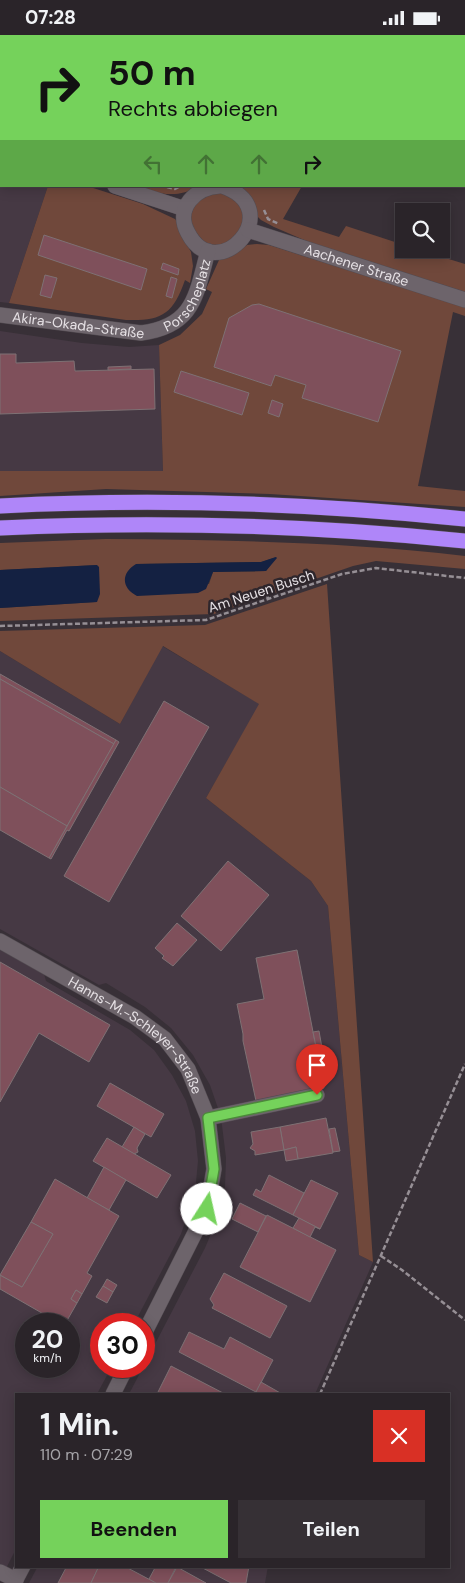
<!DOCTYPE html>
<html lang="de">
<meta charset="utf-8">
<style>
body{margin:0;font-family:"DM Sans",sans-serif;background:#363035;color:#f1f3f6;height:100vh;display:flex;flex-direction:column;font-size:19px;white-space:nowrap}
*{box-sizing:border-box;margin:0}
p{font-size:16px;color:#a5a4a8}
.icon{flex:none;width:28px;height:28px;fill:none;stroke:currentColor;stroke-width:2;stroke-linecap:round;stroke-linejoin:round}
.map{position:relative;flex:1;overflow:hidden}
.side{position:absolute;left:15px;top:1358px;width:435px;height:175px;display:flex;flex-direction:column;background:#2a2429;border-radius:0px;box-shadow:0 2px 12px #0003,0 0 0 1px #464146}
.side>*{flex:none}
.banner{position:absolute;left:0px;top:0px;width:465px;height:152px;box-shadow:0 2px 12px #0003,0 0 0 1px #464146;background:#75d25b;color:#111;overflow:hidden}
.controls{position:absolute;left:395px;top:168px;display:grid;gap:10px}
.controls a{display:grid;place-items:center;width:55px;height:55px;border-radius:0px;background:#2a2429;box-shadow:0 2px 12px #0003,0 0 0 1px #464146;font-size:25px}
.speed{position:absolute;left:15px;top:1278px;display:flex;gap:10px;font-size:25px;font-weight:700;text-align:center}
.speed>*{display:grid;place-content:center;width:65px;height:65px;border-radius:50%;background:#2a2429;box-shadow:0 2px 12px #0003,0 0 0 1px #464146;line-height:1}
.speed small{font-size:12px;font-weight:400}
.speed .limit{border:8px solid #d22;background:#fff;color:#111}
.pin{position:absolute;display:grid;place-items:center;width:42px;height:42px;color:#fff;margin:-51px -21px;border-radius:50% 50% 50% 0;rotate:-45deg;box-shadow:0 0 5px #0007}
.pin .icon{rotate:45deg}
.me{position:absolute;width:55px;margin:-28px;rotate:10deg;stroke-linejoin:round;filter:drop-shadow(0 0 4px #0008)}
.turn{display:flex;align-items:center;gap:18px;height:105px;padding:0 25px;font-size:22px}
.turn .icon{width:65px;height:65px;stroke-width:2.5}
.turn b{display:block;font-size:35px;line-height:42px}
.lanes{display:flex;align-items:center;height:48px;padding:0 25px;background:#0003;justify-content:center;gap:25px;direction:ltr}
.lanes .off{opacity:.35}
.round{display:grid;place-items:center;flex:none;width:52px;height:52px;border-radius:0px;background:#363035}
.headline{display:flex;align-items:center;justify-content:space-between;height:85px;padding:0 25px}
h1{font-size:30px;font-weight:700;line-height:38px}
.action{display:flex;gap:10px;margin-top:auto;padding:10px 25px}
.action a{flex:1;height:58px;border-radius:0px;background:#75d25b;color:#111;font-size:20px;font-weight:700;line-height:58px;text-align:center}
.action a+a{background:#363035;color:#f1f3f6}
.status{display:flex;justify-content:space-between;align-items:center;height:35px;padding:0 25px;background:#2a2429;direction:ltr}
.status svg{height:14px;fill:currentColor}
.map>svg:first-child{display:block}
</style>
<div class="status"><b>07:28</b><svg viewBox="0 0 49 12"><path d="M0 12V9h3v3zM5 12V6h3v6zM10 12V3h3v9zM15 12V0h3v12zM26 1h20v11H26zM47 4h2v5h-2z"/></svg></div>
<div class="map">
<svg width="465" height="1548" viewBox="0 0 465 1548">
<rect width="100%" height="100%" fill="#383037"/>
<!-- built -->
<g fill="#463944" fill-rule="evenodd">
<polygon points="0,130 1,151 48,151 9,268 0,267"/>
<polygon points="0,296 82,308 129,312 159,310 163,436 0,436"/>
<polygon points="162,611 260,669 206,763 311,846 328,871 359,1220 373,1227 315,1359 129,1359 205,1213 218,1182 225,1152 226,1123 221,1082 210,1050 193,1020 171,993 145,972 106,948 99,950 0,894 0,616 120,689"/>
<path d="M0,915L44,939L46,946L130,995L154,1015L172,1040L186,1066L195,1096L198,1126L195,1158L181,1199L134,1289H101V1331H112L97,1359H16V1514L0,1545ZM26,1289H69V1331H26Z"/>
<polygon points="38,1531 268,1531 265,1548 29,1548"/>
</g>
<!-- green -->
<g fill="#70483b" fill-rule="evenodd">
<path d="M48,151H87L143,169L175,184L178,188L184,204L191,217L193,231L190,248L185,245C173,280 161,286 126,285L9,268Z"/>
<path d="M134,151H197C179,165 154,158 134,151Z"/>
<polygon points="237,151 302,151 283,184 339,202 346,191 404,210 404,214 416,214 465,229 465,257 311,208 274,192 261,185 257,181 251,166"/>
<polygon points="210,156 233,160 246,182 236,206 208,212 188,187 190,174"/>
<polygon points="257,209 269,210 465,272 465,281 453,277 418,451 465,456 465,472 270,459 106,454 0,461 0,436 163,436 159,310 180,300 202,279 212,257 206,254 219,225 234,219 247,210"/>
<path d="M106,504C226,505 346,507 465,521V534L376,526L353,531L214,579L0,586V573L96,567L97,530L0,535V508ZM276,522L266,536L213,537L209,549L136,529L261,527Z"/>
<polygon points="327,549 373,1227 359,1220 328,871 311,846 206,763 259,669 163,611 120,689 0,616 0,596 205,590"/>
</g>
<!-- water -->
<g fill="#142142">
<path d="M276,522L277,523L266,536L213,537L206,554L198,558L137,561C121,553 121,538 136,529L261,527Z"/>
<polygon points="97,530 99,532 100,559 97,567 0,573 0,535"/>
</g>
<!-- building -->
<g fill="#7f505b" stroke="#7e7174">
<polygon points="44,200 147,234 141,255 38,220"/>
<polygon points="163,228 179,234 178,240 161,234"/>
<polygon points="45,240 57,243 51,263 40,260"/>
<polygon points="171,242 177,244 172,263 166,261"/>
<polygon points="259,269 401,316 378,387 302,363 306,350 275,340 271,351 214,332 229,283 252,270"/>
<polygon points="0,319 16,319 16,328 74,326 75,336 154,334 155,374 0,379"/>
<polygon points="131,331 131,334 108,335 108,332"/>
<polygon points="181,336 249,358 242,380 174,357"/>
<polygon points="272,365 283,369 279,382 268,378"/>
<polygon points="0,639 116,705 114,709 0,644"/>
<polygon points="0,644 114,709 67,791 0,752"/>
<polygon points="164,666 209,692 109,867 64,841"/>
<polygon points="116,705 119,707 69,796 67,795 51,824 49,823"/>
<polygon points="0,752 67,791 49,823 0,795"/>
<polygon points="228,826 269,860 221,916 181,881"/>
<polygon points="177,888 197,905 173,931 162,923 164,921 155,913"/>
<polygon points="297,915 324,1053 256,1066 243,1006 243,999 237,969 264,964 256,923"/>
<polygon points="0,927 110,990 89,1027 39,998 0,1067"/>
<polygon points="319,996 324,1024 319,1025 313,997"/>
<polygon points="110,1048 164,1079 151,1102 97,1071"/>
<polygon points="326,1083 333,1118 298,1124 296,1112 284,1115 280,1092"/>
<polygon points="134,1092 145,1099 137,1113 138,1117 134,1119 122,1112"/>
<polygon points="280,1092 284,1115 255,1120 255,1116 250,1113 253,1109 251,1097"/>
<polygon points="335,1093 340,1116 333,1117 329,1094"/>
<polygon points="107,1103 171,1140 157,1163 93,1126"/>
<polygon points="296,1112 298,1124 286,1126 284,1115"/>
<polygon points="104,1132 126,1145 109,1175 87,1163"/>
<polygon points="269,1140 304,1158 293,1180 253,1160 256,1154 261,1157"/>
<polygon points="55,1144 119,1181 87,1238 92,1241 82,1259 76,1255 71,1264 77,1268 65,1289 61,1289 0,1254 0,1240 22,1252 53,1199 31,1187"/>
<polygon points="311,1145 338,1158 320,1194 293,1180"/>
<polygon points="240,1168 266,1181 258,1197 232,1184"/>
<polygon points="267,1180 336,1215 310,1267 240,1232"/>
<polygon points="299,1183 320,1194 315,1192 310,1202 293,1193"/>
<polygon points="31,1187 53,1199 22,1252 0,1240"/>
<polygon points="224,1238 287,1271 270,1303 212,1273 214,1270 210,1264"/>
<polygon points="107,1244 117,1250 113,1257 103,1251"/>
<polygon points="103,1251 113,1257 107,1268 96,1262"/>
<polygon points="76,1255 82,1259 77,1268 71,1264"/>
<polygon points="189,1297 224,1314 230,1302 273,1325 256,1357 179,1317"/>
<polygon points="171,1331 225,1359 157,1359"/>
<polygon points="261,1347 282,1359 259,1359 256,1357"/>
<polygon points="67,1531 99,1531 91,1548 58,1548"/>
<polygon points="99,1531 124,1531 156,1548 91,1548"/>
<polygon points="156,1531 176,1532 168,1548 156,1548 149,1544"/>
<polygon points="199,1531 249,1531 246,1548 231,1548"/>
<polygon points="177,1532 206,1548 168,1548"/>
</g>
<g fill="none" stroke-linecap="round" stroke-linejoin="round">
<defs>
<g id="minor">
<polyline points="0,114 1,115"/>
<polyline points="115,151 185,174"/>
<path d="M220,151C196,152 174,173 188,198C217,254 290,174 222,151"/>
<path id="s1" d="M248,195L465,265"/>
<path id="s2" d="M0,280L141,298C195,291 196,259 208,216"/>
<path id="s3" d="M0,906L135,982L165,1004L188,1034L208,1083L214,1134L207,1174L144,1299"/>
<polyline points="208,1083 317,1060"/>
<polyline points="113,1359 127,1331"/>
<polyline points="0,1537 16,1545"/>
<polyline points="14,1548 23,1531"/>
</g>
<g id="highway">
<path d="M0,471C155,463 311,468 465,484"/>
<path d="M0,493C155,486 311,490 465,506"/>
</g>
</defs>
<!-- minor casing -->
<use href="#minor" stroke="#534c52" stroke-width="16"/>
<!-- highway casing -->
<use href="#highway" stroke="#534c52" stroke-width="16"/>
<!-- path -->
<g stroke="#968f95" stroke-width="2.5" stroke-dasharray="5 2.5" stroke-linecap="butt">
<polyline points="167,152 175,154 180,151"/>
<polyline points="264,175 268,184 279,189"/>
<polyline points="263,553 269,565"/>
<polyline points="0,591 206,585 342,539 376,533 465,543"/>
<polyline points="381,1221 402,1235 465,1285"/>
<polyline points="320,1359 465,1029"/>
</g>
<!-- minor -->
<use href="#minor" stroke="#6d646b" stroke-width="15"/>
<!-- highway -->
<use href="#highway" stroke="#af86f9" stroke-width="15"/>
</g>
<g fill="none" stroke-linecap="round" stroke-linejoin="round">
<defs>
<polyline id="route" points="207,1174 214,1134 208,1083 317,1060"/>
</defs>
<!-- route casing -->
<use href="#route" stroke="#4c883b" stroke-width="12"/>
<!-- route -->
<use href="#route" stroke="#75d25b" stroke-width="9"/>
</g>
<g text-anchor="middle" stroke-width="5" stroke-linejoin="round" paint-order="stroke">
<!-- street labels -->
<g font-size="14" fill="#e6e1e5" stroke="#2e262c">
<text dy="5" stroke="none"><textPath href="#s1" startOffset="114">Aachener Straße</textPath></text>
<text dy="5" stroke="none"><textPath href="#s2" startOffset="208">Porscheplatz</textPath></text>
<text dy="5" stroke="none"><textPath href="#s2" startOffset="79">Akira-Okada-Straße</textPath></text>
<text transform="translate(261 556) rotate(-18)" y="5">Am Neuen Busch</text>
<text dy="5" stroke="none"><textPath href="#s3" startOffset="168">Hanns-M.-Schleyer-Straße</textPath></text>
</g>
</g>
</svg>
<div class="controls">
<a><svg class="icon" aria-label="search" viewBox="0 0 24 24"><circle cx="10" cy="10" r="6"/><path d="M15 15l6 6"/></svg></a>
</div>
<div class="speed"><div>20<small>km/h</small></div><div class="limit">30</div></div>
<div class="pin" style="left:317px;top:1060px;background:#d93025"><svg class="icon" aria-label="arrive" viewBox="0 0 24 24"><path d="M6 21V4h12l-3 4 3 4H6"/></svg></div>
<svg class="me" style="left:207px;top:1174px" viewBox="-20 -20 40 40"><circle r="19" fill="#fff"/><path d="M0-13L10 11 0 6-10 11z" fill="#75d25b"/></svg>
<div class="banner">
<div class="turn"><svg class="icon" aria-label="right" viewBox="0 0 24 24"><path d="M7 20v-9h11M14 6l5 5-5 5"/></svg><div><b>50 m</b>Rechts abbiegen</div></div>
<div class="lanes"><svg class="icon off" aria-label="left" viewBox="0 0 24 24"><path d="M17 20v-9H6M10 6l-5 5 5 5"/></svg><svg class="icon off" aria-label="ahead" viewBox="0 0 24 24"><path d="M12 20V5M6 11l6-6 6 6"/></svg><svg class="icon off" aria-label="ahead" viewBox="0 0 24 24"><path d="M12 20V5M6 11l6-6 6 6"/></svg><svg class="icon" aria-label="right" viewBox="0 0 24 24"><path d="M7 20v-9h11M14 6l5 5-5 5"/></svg></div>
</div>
<section class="side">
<div class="headline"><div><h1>1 Min.</h1><p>110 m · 07:29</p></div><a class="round" style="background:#d93025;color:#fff"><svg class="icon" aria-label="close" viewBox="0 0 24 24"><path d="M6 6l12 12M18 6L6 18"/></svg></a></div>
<div class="action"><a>Beenden</a><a>Teilen</a></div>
</section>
</div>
